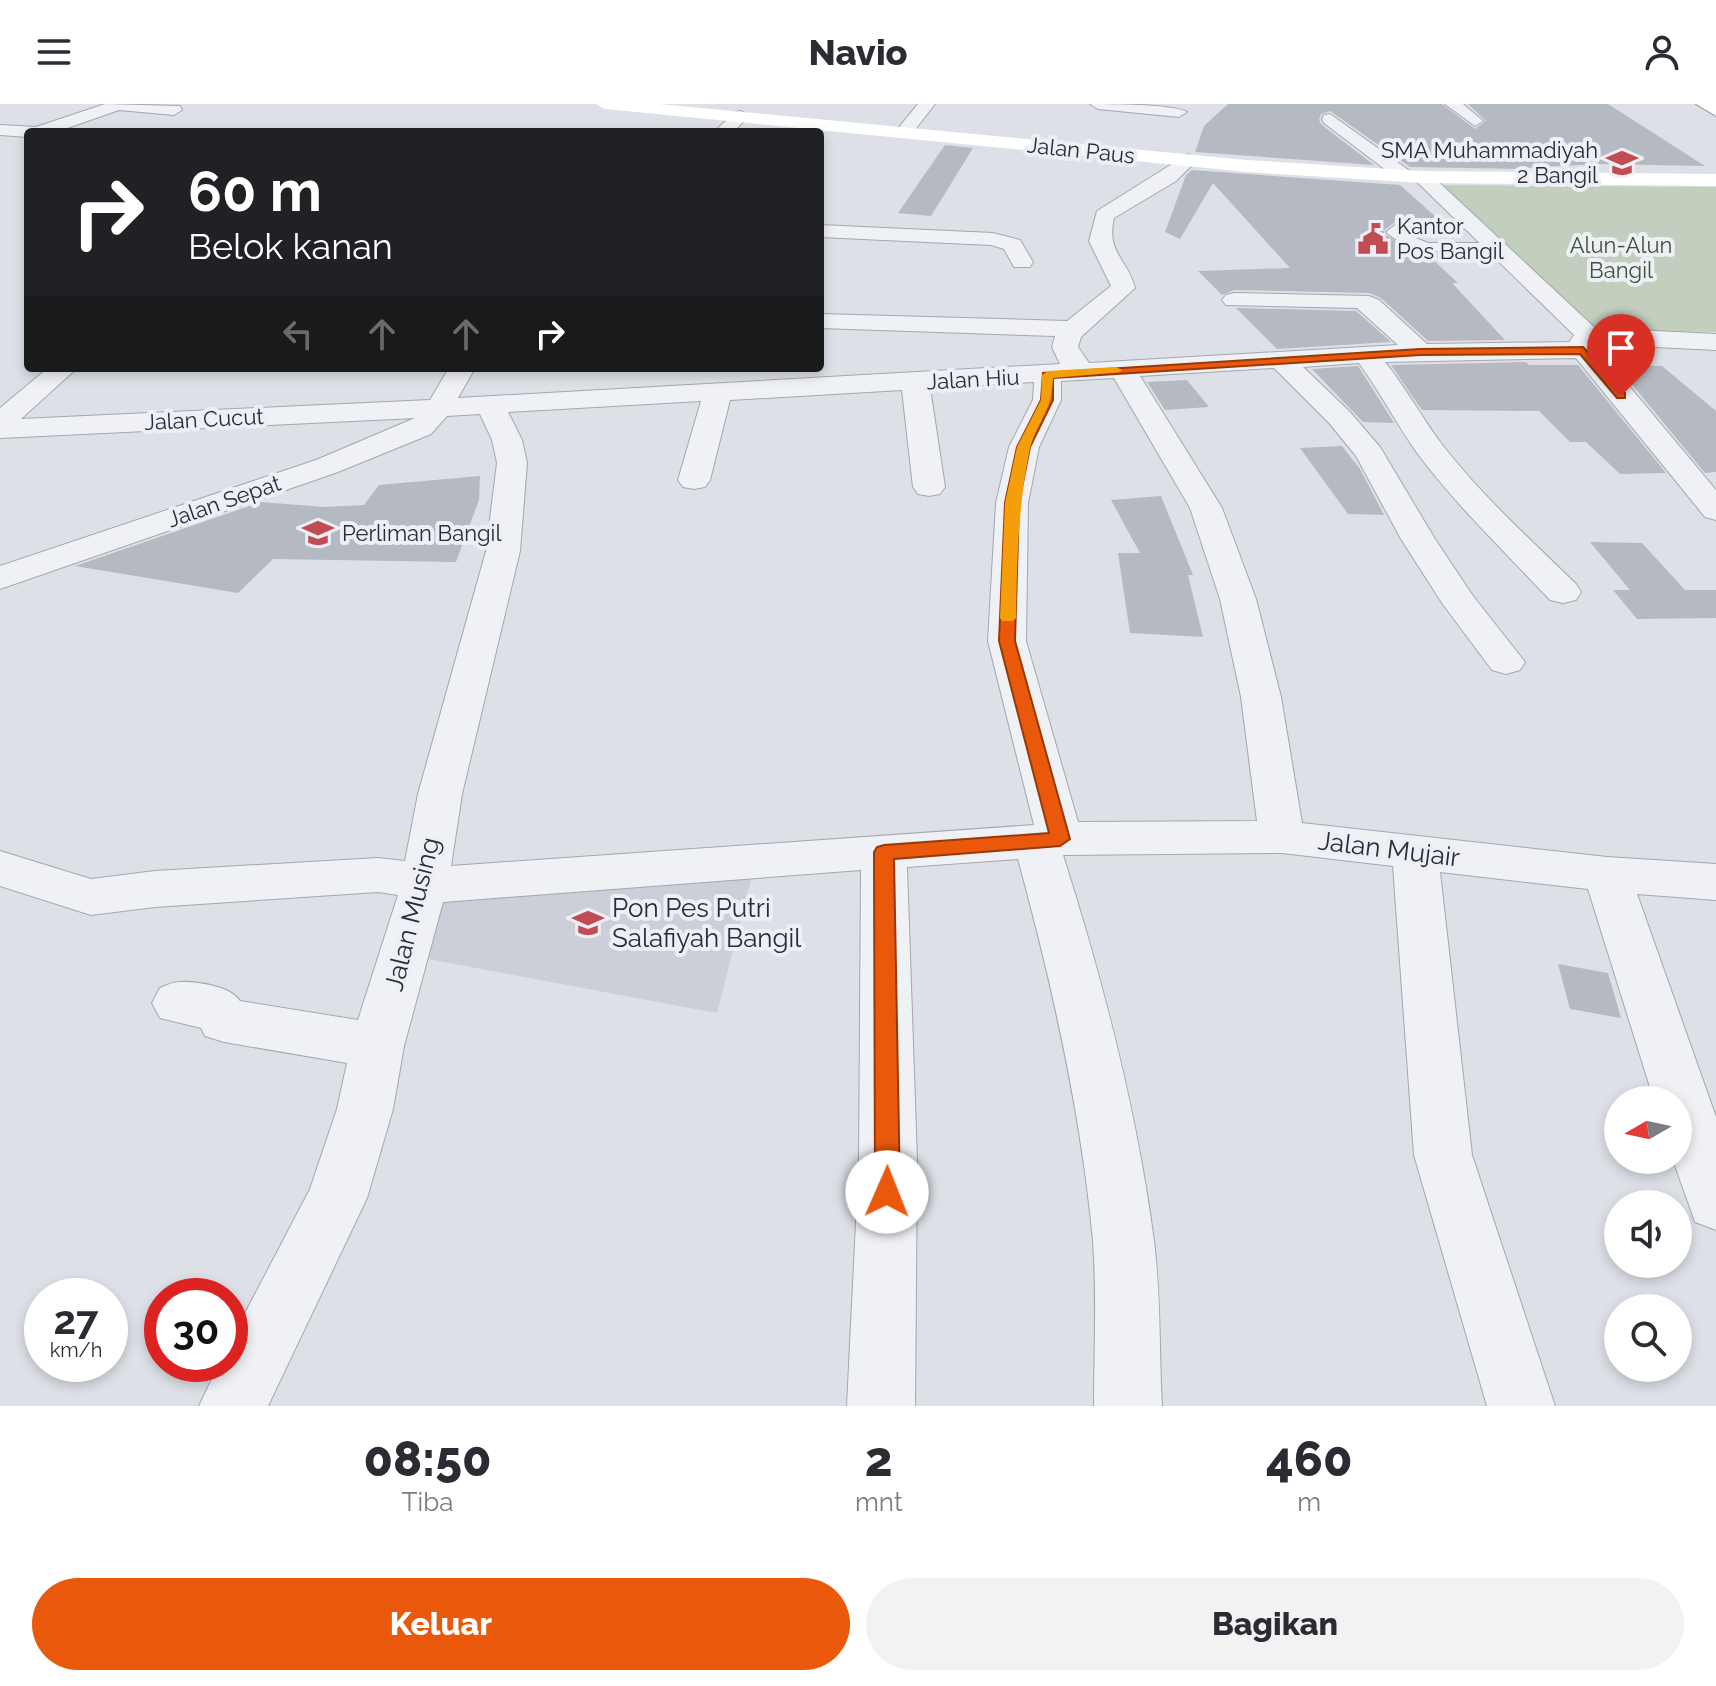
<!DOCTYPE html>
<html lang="id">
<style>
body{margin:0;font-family:Raleway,sans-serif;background:#f2f2f3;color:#2b2b33;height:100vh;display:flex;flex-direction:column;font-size:30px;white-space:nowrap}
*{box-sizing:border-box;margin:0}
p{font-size:26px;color:#7c7c81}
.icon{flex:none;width:44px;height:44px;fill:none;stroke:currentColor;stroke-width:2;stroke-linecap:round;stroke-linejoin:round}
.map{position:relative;height:1302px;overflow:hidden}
.drawer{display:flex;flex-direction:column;background:#fff;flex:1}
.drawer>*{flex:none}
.top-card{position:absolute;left:24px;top:24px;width:800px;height:244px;border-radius:8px;box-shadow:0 4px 12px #0003;background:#202124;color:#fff;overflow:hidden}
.needle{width:52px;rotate:261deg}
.fabs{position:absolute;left:1604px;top:982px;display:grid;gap:16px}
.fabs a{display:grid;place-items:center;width:88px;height:88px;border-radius:50%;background:#fff;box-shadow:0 4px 12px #0003;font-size:40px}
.speed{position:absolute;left:24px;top:1174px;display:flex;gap:16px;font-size:40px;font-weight:700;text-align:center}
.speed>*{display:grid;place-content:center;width:104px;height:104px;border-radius:50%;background:#fff;box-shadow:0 4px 12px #0003;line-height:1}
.speed small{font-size:20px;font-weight:400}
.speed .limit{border:12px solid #d22;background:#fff;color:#111}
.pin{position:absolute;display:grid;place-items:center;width:68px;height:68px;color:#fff;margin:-82px -34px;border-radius:50% 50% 50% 0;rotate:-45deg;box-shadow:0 0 8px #0007}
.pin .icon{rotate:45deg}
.me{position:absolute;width:88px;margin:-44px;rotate:1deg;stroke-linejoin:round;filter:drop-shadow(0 0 6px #0008)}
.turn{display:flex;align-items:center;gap:28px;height:168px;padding:0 32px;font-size:36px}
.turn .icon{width:104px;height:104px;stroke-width:2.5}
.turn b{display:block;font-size:56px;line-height:68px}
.lanes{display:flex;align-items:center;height:76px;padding:0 32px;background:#0003;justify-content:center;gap:40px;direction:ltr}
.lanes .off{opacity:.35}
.eta{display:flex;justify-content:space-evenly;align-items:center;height:136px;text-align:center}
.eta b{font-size:48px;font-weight:800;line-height:56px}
.cta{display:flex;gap:16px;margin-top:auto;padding:16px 32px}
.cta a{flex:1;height:92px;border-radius:48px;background:#ea580c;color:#fff;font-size:32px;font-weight:800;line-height:92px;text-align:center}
.cta a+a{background:#f2f2f3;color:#2b2b33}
header{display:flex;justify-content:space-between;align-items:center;height:104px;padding:0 32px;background:#fff;font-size:36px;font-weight:800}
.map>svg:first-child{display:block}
</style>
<header><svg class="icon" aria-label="menu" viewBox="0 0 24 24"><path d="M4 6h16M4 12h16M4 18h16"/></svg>Navio<svg class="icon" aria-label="person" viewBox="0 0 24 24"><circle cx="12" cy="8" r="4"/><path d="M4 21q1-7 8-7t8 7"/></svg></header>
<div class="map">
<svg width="1716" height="1302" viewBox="0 0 1716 1302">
<rect width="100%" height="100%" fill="#dde0e6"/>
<!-- built -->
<polygon fill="#cccfd7" points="755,760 717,909 428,855 443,783"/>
<!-- green -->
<polygon fill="#c2cfbf" points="1436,81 1716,83 1716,228 1592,226"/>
<!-- building -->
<g fill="#b5b9c2">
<polygon points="1228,0 1442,0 1475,25 1486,17 1468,0 1608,0 1705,62 1599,60 1522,64 1523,65 1410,63 1330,7 1321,10 1319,16 1322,21 1374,61 1195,48 1204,22"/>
<polygon points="945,41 973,44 931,112 898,109"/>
<polygon points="1192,66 1400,81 1437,114 1412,114 1416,117 1395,118 1384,126 1384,130 1409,144 1449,151 1453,155 1431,154 1458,179 1452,179 1505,236 1428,237 1381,194 1369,189 1234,186 1222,191 1198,167 1290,164 1213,79 1180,135 1165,128 1186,71"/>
<polygon points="1236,204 1356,207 1391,238 1277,245"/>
<polygon points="1526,258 1529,261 1578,261 1666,369 1620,370 1586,338 1570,338 1539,307 1422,306 1391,261"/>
<polygon points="1616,261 1662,262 1716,307 1716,368 1705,369"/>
<polygon points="1358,262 1372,284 1394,319 1363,318 1312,265"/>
<polygon points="1187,276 1209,303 1165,306 1147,278"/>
<polygon points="1342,342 1360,365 1384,411 1348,410 1300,344"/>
<polygon points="480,372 479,396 456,458 273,455 238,489 75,462 261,398 324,403 364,401 379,381"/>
<polygon points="1161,392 1193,471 1188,471 1203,533 1130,529 1118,449 1140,449 1111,396"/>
<polygon points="1590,438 1642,439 1685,486 1716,486 1716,514 1637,515 1613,486 1630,486"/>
<polygon points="1558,860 1608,869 1621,914 1570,905"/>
</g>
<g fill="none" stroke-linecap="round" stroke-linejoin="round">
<defs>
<path id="service" d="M1472,119L1478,122L1476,124L1399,127L1428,139H1493L1499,142L1497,144C1464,150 1413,152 1386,128L1395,121Z"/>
<g id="minor">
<polygon points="105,0 180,2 182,6 174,11 119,6 56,28 28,28 28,33 0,31 0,21 36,23"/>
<polygon points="918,0 935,0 910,32 898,32 895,28"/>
<path d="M1090,0C1112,0 1172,0 1187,8L1179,13L1098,5Z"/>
<polygon points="1445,0 1463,0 1483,17 1475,22"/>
<polygon points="741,7 749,12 733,28 714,28 735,8"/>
<path d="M1330,10L1414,70L1429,69L1595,224L1716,230V246L1594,240L1716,386V416L1705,413L1576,254L1385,258C1407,285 1423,316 1444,343C1483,393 1531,436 1576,480L1581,488L1576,496L1563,499L1550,496C1506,449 1459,404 1420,353C1398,323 1381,289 1359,259L1303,263L1350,308L1380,343L1435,435L1473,492L1525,558L1520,566L1506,570L1492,566L1442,499L1401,435L1356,352L1330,320L1274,264L1140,272L1222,404L1256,495L1281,593L1302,719L1607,753L1716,760V796L1637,790L1716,1013V1126L1695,1118L1673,1056H1678V996H1654L1588,785L1440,768L1472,1051L1555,1302H1487L1414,1051L1393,762L1282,749L1063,751C1103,877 1137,1007 1154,1137C1161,1192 1159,1247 1162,1302H1094C1094,1247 1097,1192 1093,1137C1081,1009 1052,879 1018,755L907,763L917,1057L915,1302H847L859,1057L861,766L443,798L404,942L393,1005L367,1094L268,1302H199L219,1260H230V1238L310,1085L337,1005L347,959L224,938L205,932L201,924L160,914L152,899L160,884C165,882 173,878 179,878C196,877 231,882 240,897L358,916L398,791L378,788L155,803L91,811L0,782V747L91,775L155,767L378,754L405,757L418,690L486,447L497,359L492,336L480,310L447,312L431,330L338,368L0,485V462L316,356L415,314L0,334V304L48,264H77L21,315L430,296L449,264H475L458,294L1060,260L1052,243L1055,232L820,224V210L1067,217L1111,182L1089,137L1097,107L1188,50L1197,56L1176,77L1114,114C1106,149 1127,154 1135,184L1081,233L1078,243L1089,259L1398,241L1357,204L1226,201L1222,196L1226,191L1234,189L1369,192L1379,196L1427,240L1569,238L1574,231L1414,75L1399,76L1324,19L1322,15L1324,11ZM1114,274L1190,404L1220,495L1241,593L1257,717L1078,718L1026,537L1028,399L1039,343L1061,296V277ZM1034,278L1033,296L1009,343L996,399L988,537L1034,721L451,762L462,690L520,447L527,359L522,336L508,308L701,297L678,376L683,383L694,385L705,383L710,376L730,296L902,286L913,383L918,390L929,392L940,390L945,383L930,284Z"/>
<polygon points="820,121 993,129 1020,136 1033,158 1030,163 1014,163 1004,145 991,141 820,133"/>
</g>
<polygon id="trunk" points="1696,0 1716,0 1716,12"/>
</defs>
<!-- service casing -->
<use href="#service" stroke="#a3a7af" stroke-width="2"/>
<!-- minor casing -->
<use href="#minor" stroke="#a3a7af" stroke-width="2"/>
<!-- trunk casing -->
<use href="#trunk" stroke="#868d9b" stroke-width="2"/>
<!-- service -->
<use href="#service" fill="#f0f1f5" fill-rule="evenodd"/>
<!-- minor -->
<use href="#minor" fill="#f0f1f5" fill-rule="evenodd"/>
<!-- secondary -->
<polygon fill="#fff" fill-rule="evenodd" points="596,0 659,0 1247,56 1422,67 1716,70 1716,82 1422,79 1247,68 605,5"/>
<!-- trunk -->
<use href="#trunk" fill="#fff" fill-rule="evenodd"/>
</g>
<!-- route -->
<polygon fill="#ea580c" stroke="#983908" stroke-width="2" points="1583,243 1625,289 1625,294 1617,294 1580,250 1420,251 1053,274 1053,296 1030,343 1019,399 1015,537 1070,735 1060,742 894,755 900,1088 896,1096 887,1100 878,1096 875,1088 874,748 877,743 884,741 1049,729 999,537 1005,399 1017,343 1041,296 1043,269 1420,245"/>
<!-- slow -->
<path fill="#f59e0b" d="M1116,263L1122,266L1120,268L1053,274C1052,310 1035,319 1029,349C1018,404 1017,458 1016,514L1013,517H1002L1000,514L1005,399L1017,343L1041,296L1042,271L1048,267Z"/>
<!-- icons -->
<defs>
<symbol id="school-bare" viewBox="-9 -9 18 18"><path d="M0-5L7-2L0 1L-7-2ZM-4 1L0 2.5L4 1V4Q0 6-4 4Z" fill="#c14c54" stroke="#edeff4" stroke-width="2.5" paint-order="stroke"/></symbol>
<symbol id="civic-bare" viewBox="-9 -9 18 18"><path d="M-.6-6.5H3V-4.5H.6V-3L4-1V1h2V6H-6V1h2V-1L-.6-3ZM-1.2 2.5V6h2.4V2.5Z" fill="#c14c54" stroke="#edeff4" stroke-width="2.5" paint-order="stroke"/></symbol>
</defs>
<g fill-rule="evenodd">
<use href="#school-bare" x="1600" y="37" width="44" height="44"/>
<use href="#civic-bare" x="1351" y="113" width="44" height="44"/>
<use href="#school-bare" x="296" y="407" width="44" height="44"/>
<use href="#school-bare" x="566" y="797" width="44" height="44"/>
</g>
<g text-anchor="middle" stroke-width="8" stroke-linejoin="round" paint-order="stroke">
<!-- far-street labels -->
<g font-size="22" fill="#282d3b" stroke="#edeff4">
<text transform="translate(1081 46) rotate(6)" y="8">Jalan Paus</text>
<text transform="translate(973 275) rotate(-3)" y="8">Jalan Hiu</text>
<text transform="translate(204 315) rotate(-3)" y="8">Jalan Cucut</text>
<text transform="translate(224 397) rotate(-19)" y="8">Jalan Sepat</text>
</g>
<!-- far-poi labels -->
<g font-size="22" fill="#282d3b" stroke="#edeff4" text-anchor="start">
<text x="1598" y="54" text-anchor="end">SMA Muhammadiyah<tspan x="1598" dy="25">2 Bangil</tspan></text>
<text x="1397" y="130">Kantor<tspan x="1397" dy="25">Pos Bangil</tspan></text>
<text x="342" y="437">Perliman Bangil</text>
</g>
<!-- far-park labels -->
<g font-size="22" fill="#3a5537" stroke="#edeff4">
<text x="1621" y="149">Alun-Alun<tspan x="1621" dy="25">Bangil</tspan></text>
</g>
<!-- street labels -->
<g font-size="26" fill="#282d3b" stroke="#edeff4">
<text transform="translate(1389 745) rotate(7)" y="9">Jalan Mujair</text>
<text transform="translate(412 810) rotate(-76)" y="9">Jalan Musing</text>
</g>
<!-- poi labels -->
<g font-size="26" fill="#282d3b" stroke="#edeff4" text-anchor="start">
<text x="612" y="813">Pon Pes Putri<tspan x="612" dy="30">Salafiyah Bangil</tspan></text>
</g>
</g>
</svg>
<div class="fabs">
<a><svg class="needle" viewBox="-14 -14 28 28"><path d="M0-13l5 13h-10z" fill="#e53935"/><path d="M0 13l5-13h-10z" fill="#7c7c81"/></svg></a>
<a><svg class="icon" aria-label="sound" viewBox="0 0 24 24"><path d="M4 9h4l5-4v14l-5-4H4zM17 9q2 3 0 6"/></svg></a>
<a><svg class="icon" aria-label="search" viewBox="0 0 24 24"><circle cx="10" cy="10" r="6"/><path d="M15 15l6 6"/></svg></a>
</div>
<div class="speed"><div>27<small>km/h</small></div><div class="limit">30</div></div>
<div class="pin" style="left:1621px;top:292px;background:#d93025"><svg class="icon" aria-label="arrive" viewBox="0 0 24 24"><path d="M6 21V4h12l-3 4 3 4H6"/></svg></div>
<svg class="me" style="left:887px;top:1088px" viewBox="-20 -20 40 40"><circle r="19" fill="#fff"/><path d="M0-13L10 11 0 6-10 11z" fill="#ea580c"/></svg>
<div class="top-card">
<div class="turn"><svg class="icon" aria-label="right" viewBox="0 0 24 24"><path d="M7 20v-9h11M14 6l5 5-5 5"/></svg><div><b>60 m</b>Belok kanan</div></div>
<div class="lanes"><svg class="icon off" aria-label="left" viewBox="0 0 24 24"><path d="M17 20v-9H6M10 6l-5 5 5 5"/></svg><svg class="icon off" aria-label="ahead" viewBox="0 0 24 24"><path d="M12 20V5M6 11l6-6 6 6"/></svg><svg class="icon off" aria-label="ahead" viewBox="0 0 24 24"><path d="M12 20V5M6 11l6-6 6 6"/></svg><svg class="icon" aria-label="right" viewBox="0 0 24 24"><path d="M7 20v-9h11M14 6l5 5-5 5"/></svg></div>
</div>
</div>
<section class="drawer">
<div class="eta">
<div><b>08:50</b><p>Tiba</p></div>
<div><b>2</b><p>mnt</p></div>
<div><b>460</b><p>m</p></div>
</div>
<div class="cta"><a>Keluar</a><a>Bagikan</a></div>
</section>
